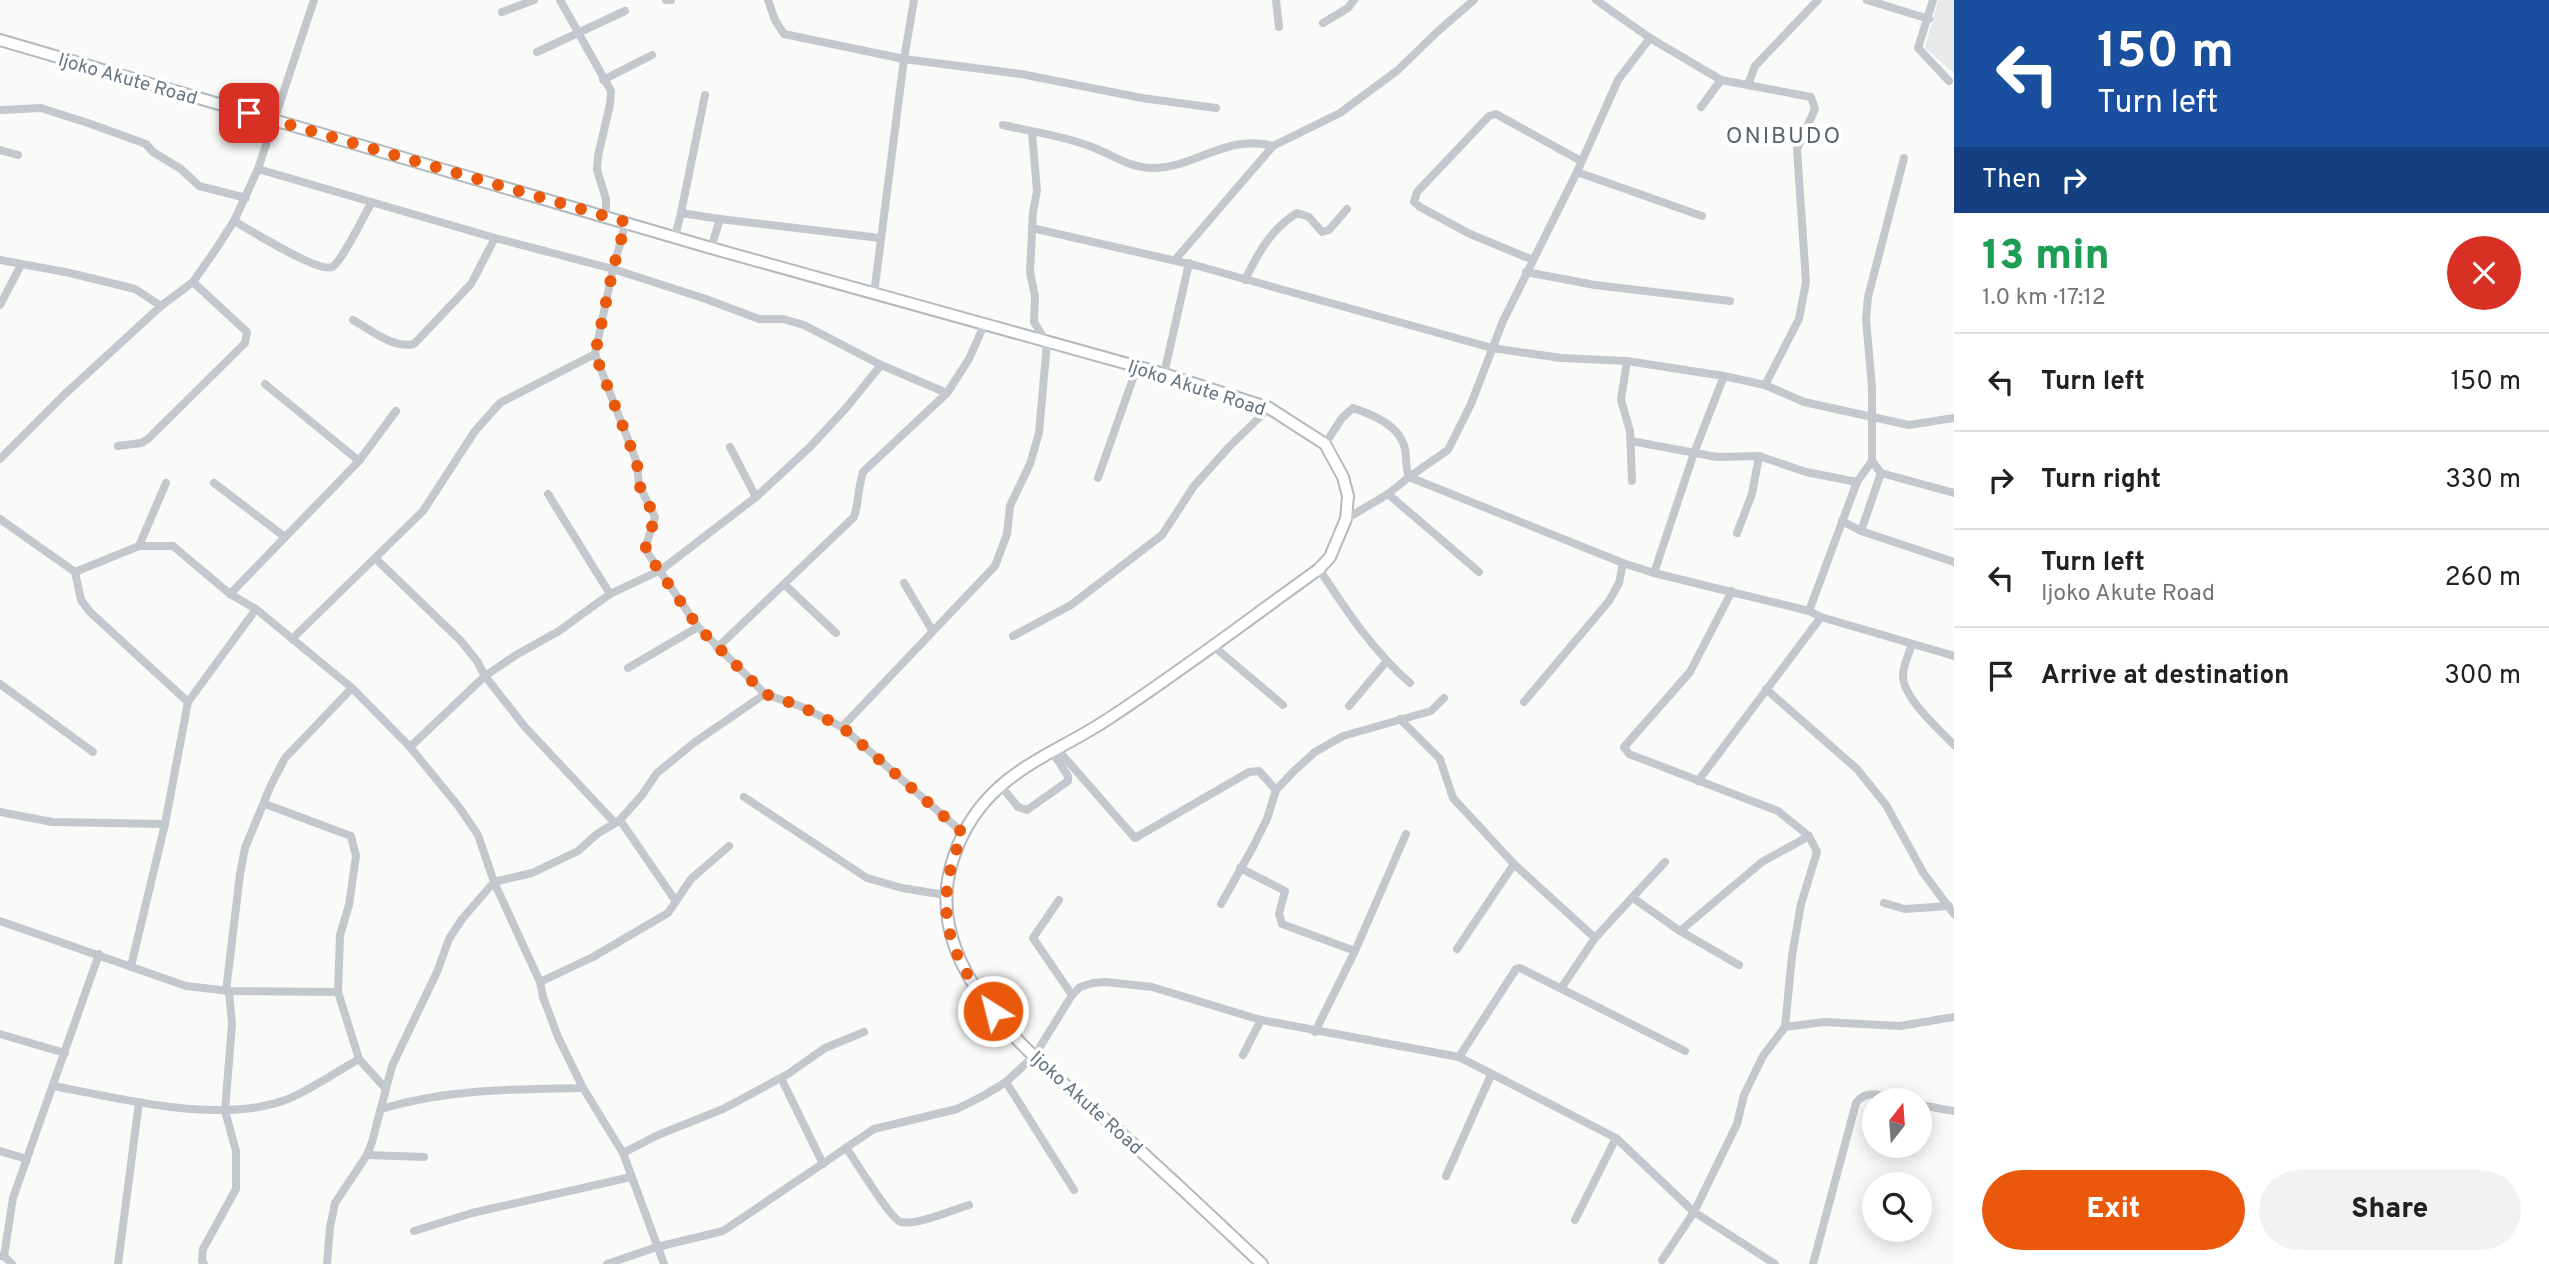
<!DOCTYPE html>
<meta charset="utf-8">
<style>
body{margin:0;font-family:Overpass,sans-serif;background:#f2f2f2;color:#202124;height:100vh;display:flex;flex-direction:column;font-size:26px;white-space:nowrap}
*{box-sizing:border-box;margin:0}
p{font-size:23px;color:#757577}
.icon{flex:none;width:38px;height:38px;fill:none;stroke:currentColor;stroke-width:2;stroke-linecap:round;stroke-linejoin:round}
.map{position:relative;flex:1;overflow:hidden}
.details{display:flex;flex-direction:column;background:#fff;width:595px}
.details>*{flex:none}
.top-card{background:#1a4fa0;color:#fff;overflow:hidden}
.needle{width:46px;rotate:17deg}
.tools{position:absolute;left:1862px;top:1088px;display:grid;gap:14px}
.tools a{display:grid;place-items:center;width:70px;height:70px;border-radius:50%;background:#fff;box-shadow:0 4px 18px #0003;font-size:35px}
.pin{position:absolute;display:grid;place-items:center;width:60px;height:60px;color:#fff;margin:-30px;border-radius:14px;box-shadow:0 4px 10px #0006}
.me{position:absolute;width:77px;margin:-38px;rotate:324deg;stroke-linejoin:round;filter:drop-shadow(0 0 5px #0008)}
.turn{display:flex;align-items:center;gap:24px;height:147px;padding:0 28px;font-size:32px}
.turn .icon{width:91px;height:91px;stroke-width:2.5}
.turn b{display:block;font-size:49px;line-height:60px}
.then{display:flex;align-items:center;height:66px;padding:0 28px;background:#0003;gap:14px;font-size:26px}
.round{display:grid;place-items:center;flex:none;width:74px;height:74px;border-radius:37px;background:#f2f2f2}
.summary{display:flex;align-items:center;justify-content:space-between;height:119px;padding:0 28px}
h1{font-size:42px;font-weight:800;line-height:52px;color:#1e9e55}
.primary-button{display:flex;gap:14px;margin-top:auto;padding:14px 28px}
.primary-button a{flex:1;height:80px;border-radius:42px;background:#ea580c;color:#fff;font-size:28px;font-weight:800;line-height:80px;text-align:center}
.primary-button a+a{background:#f2f2f2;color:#202124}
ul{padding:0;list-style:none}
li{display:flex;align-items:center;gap:21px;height:98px;padding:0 28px;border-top:2px solid #e0e0e0}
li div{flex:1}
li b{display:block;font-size:26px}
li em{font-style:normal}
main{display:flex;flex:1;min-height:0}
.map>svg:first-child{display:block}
</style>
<main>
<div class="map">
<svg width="1954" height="1264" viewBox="0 0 1954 1264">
<rect width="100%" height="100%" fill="#fafaf8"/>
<!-- built -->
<polygon fill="#e8e9e9" points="1938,0 1954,0 1954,73 1925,48"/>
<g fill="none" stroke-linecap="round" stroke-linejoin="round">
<defs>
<path id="secondary" d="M0,40L711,248L1164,374L1269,408L1325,444L1343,477L1348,496L1346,519L1330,557L1319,569C1249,619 1180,672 1108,719C1071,744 1025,761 993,793C972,814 959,837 951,866C920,978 1050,1070 1123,1135C1170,1177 1216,1221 1262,1264"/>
</defs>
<!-- secondary casing -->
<use href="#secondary" stroke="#b3babf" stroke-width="14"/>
<!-- minor -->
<g stroke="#c3c8cc" stroke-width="8">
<polyline points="560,0 611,91 610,104 598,156 597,170 606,199 606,216"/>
<polyline points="666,0 671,0"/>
<polyline points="768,0 775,20 784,34 904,59 1021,74 1142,98 1216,108"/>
<polyline points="1276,0 1279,27"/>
<polyline points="1596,0 1650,38 1721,80 1811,97 1815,109 1797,149 1806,282 1799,319 1765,385"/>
<polyline points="1867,0 1929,19"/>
<polyline points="1933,0 1918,48 1949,81"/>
<polyline points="502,12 534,0"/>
<polyline points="1323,23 1348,8 1354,0"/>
<polyline points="537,52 625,11"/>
<polyline points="603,80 652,55"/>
<polyline points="1748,85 1755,66 1818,0"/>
<polyline points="1701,107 1721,80"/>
<polyline points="0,110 41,108 88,123 146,144 153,152 181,169 199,186 246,198"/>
<path d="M1003,125C1034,132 1068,137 1097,149C1116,157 1131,168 1153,168C1195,168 1228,133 1273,146"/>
<polyline points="0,150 18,155"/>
<polyline points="258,169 495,238 613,269 706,299 759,319 783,319 804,325 881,365 947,393"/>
<polyline points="1577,172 1702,216"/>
<polyline points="681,213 705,95"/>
<path d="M234,221C250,230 318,273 332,267C342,262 365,213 372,202"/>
<polyline points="626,222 613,269 595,354 637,463 639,485 655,517 645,549 698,627 765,694 800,706 842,727 963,833"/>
<polyline points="1032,228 1198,266 1492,348 1561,358 1627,361 1724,376 1765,385 1804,402 1909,425 1954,418"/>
<polyline points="675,237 681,213 720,219"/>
<polyline points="711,248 720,219 880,238"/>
<polyline points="0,260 70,273 135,289 161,306"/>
<polyline points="1175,260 1273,146 1340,113 1398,70 1437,32 1474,0"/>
<polyline points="1533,260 1470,234 1420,207 1414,202 1417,192 1489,116 1496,114 1581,161"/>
<polyline points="1526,272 1595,285 1730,301"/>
<path d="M1245,280C1258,253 1271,229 1297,213L1309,217L1322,232L1329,230L1347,209"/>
<polyline points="874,294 904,59 914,0"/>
<polyline points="0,305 21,265"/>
<path d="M353,320C371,330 393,349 414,344L471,284L495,238"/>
<polyline points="1627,361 1621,400 1630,431 1632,481"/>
<polyline points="1164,374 1189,263"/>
<polyline points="265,384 359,461"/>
<polyline points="1631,441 1717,457 1759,456"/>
<path d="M1325,444L1342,418L1353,408C1373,415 1400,425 1405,449C1407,458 1405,467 1409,477"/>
<polyline points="118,446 141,443 148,439 245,343 247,332 193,282"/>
<polyline points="730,447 756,497"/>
<polyline points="0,459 65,394 161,306 193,282 216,249 234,221 258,169 314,0"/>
<polyline points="1872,461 1881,473 1954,493"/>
<polyline points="1409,477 1623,563 1654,573 1809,611 1821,617 1954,656"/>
<polyline points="1098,478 1137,367"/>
<polyline points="214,483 285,537"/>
<polyline points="548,494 610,594"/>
<polyline points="1388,494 1479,572"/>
<polyline points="0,519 75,572 81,600 90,612 188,702"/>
<polyline points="1346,519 1388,494 1409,477 1448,450 1471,404 1503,321 1577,172 1618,80 1650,38"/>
<polyline points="1842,521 1861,531 1954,562"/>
<polyline points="1861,531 1881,473"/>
<polyline points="1737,533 1752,494 1759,456 1806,472 1857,482"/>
<polyline points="139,546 166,483"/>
<polyline points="375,558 461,641 477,661 485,676 525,727 615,823"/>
<path d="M1319,569C1346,610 1373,651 1410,683"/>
<polyline points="75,572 139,546 173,546 230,594 256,609 352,688 410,747 459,807 478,835 494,882 540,982 543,997 558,1037 583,1088 623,1153 664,1264"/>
<polyline points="1654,573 1694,453 1724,376"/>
<polyline points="904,583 932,630"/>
<polyline points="784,584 836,633"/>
<polyline points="230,594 359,461 396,411"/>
<polyline points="1809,611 1857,482 1872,461 1872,388 1866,319 1868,297 1904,158"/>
<polyline points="1013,636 1071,605 1162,535 1194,486 1229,447 1269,408"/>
<polyline points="292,639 423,511 475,431 500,403 595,354"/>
<path d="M1912,644C1909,654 1903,665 1903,676C1903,698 1939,729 1954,745"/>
<polyline points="1212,645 1283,705"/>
<path d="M717,648L854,517C859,502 858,487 863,472L947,393L969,359L984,325"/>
<polyline points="628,668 698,627"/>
<polyline points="0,684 93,752"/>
<polyline points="1766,689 1857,769 1886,805 1924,874 1954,914"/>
<polyline points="1524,702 1609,601 1619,583 1623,563"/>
<polyline points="1349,706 1386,662"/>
<polyline points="1400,719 1440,759 1453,798 1514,864 1595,938"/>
<polyline points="842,727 995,566 1007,534 1010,506 1030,464 1039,433 1047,343 1034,322 1035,296 1030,272 1033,212 1037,191 1032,132"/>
<polyline points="410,747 485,676 516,655 559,631 610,594 661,570 756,497 810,447 847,407 881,365"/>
<polyline points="1058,750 1135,838 1249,772 1259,771 1276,790"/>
<polyline points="1698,781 1821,617"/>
<polyline points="1001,786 1018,807 1027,810 1068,781 1068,776 1053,753"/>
<polyline points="744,797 867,878 902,888 945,895"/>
<polyline points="265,804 351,836 356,856 349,905 340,935 338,992 359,1059 386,1089"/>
<polyline points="0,812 52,822 165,824"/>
<polyline points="620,820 675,900"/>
<polyline points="1240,868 1285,891 1279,914 1282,924 1355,951"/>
<polyline points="1633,898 1680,931 1739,965"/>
<polyline points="1059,900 1033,938 1072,995"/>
<polyline points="1884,903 1905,909 1949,906"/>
<polyline points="1221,904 1253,847 1267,819 1276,790 1294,771 1315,752 1343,736 1431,711 1444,698"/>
<polyline points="0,921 186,986 229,991 338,992"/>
<polyline points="1680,931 1762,862 1809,836"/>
<polyline points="1457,949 1514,864"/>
<polyline points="131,966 165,824 188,702 256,609"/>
<polyline points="540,982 593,957 668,913 691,879 729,846"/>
<polyline points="1562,987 1595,938 1665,862"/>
<polyline points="226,991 240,874 245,848 271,785 285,758 352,688"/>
<polyline points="1785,1027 1824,1022 1900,1026 1954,1017"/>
<polyline points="1315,1032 1355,951 1406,834"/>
<polyline points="0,1034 65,1053"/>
<polyline points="1243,1055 1261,1020"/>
<polyline points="1459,1057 1516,969 1520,968 1685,1051"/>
<polyline points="781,1078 823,1164"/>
<polyline points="1006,1082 1074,1190"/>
<path d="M54,1086C122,1099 222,1125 288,1099C312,1089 336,1072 359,1059"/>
<polyline points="1920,1105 1954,1111"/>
<path d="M381,1109C447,1089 514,1089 583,1088"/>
<path d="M847,1149C855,1160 891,1220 901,1222C919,1225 952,1210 969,1205"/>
<polyline points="0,1151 27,1159"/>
<polyline points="623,1153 658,1135 723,1109 788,1074 825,1048 864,1032"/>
<polyline points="367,1155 424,1157"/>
<polyline points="1446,1176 1491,1075"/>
<polyline points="1575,1220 1616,1138"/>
<polyline points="414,1231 472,1213 631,1177"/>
<polyline points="0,1256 4,1256 12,1264"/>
<polyline points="4,1256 13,1198 99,954"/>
<polyline points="1662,1260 1694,1212 1737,1124 1744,1095 1763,1056 1785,1027 1792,956 1801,904 1817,852 1809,836 1778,811 1629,754 1624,747 1690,672 1732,591"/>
<polyline points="118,1264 139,1102"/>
<polyline points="204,1264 202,1261 203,1249 236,1189 236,1151 225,1111 232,1024 229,991"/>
<polyline points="327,1264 330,1227 335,1203 367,1155 372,1142 392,1066 437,972 449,939 462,919 494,882 532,873 578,851 597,834 620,820 642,795 657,773 695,742 765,694"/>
<polyline points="607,1264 657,1247 723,1231 874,1129 957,1109 983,1096 1006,1082 1035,1055 1072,995 1080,987 1093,983 1106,982 1152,987 1261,1020 1459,1057 1616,1138 1694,1212 1775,1264"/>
<path d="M1813,1264L1856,1103C1867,1087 1885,1097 1901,1101"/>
</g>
<!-- secondary -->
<use href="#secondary" stroke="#fff" stroke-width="10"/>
</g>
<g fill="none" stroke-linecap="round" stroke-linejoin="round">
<!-- route -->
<path stroke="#ea580c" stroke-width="12" stroke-dasharray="0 21.6" d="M249,113L626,222L613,269L595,354L637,463L639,485L655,517L645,550L698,627L765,694L800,706L842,727L963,833C932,905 945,951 993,1011"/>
</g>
<g text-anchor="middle" stroke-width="7" stroke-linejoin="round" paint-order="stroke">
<!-- street labels -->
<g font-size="19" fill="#657683" stroke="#fff">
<text transform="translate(128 78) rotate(16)" y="7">Ijoko Akute Road</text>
<text transform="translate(1197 387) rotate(18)" y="7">Ijoko Akute Road</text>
<text transform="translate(1087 1102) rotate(42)" y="7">Ijoko Akute Road</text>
</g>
<!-- quarter labels -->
<g font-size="23" letter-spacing="2" fill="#57646e" stroke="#fff">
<text x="1784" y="143">ONIBUDO</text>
</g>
</g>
</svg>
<div class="tools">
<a><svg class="needle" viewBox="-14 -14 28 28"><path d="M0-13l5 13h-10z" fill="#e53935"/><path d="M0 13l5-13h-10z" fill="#757577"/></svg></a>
<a><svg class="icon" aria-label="search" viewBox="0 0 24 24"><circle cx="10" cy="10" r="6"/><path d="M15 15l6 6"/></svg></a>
</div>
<div class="pin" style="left:249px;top:113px;background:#d93025"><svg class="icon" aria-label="arrive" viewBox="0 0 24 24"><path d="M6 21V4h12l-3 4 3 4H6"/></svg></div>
<svg class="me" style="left:993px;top:1011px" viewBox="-20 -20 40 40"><circle r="17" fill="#ea580c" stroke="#fff" stroke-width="3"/><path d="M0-11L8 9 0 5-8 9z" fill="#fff"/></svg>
</div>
<section class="details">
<div class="top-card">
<div class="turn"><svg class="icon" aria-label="left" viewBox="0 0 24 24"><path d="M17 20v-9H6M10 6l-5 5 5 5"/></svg><div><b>150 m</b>Turn left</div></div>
<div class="then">Then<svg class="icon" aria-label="right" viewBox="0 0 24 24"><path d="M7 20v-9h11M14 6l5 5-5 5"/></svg></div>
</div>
<div class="summary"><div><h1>13 min</h1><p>1.0 km · 17:12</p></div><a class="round" style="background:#d93025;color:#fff"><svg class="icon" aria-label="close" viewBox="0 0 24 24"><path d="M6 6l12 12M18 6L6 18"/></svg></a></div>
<ul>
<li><svg class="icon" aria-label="left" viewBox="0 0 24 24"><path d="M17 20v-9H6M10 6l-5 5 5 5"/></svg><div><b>Turn left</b></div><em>150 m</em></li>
<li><svg class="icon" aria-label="right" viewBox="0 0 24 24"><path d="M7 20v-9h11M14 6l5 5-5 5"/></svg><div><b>Turn right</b></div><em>330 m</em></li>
<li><svg class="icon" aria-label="left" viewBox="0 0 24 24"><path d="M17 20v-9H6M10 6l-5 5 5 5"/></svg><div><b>Turn left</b><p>Ijoko Akute Road</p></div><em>260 m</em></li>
<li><svg class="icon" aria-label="arrive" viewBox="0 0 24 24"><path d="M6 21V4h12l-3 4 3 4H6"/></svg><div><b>Arrive at destination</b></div><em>300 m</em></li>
</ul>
<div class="primary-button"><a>Exit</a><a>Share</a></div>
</section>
</main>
